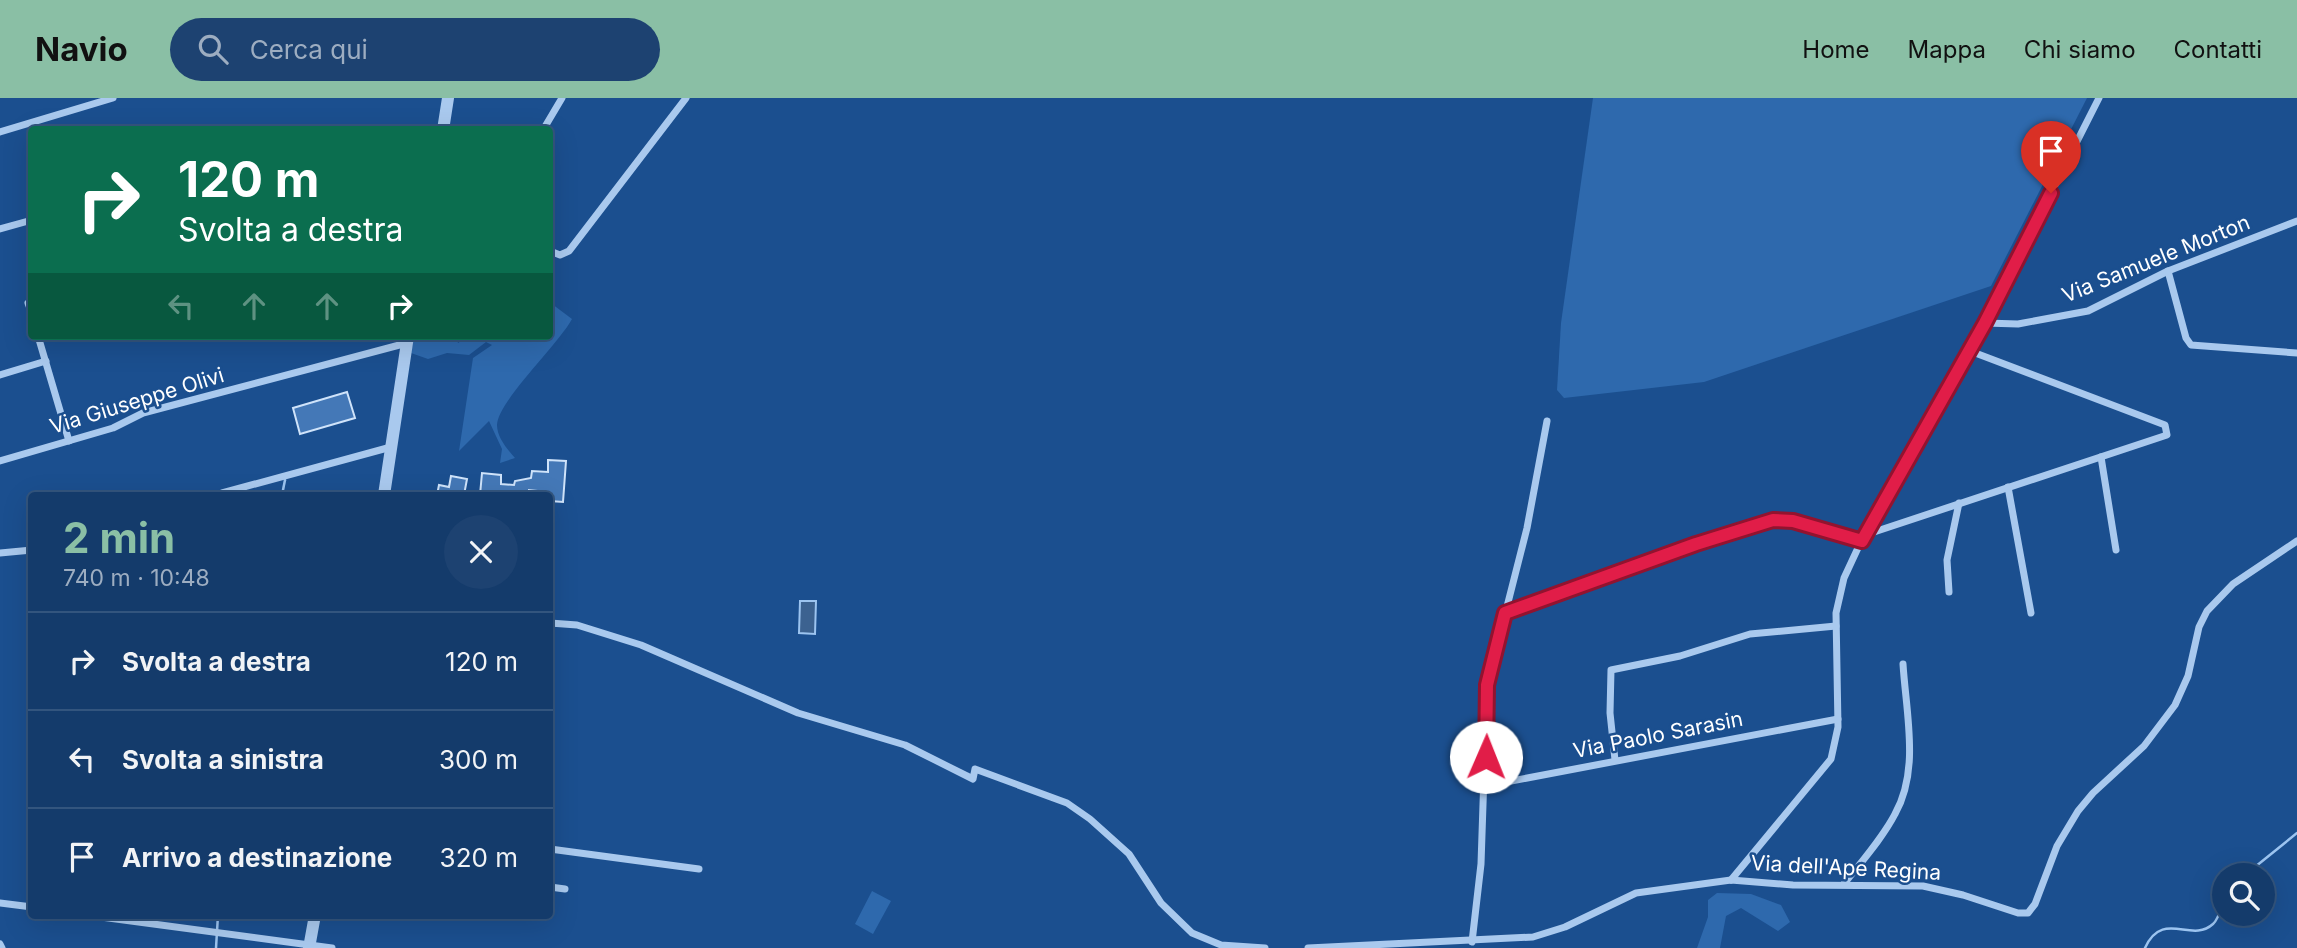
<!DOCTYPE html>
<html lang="it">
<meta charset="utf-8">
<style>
body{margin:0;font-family:Inter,sans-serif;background:#1d4271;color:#f1f3f6;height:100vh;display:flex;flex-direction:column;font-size:26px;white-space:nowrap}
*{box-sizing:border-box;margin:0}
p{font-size:23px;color:#9dadc1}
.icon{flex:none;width:38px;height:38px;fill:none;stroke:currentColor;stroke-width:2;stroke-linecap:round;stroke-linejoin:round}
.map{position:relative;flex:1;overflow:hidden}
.side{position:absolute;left:28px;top:394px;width:525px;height:427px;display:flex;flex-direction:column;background:#143b6b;border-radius:7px;box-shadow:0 7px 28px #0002,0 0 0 2px #33557e}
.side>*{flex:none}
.hud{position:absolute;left:28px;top:28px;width:525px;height:214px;border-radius:7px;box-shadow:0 7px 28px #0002,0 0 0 2px #33557e;background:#0b6e4f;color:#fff;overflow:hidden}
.controls{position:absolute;left:2212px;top:765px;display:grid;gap:14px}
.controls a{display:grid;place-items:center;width:63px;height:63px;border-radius:50%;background:#143b6b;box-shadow:0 7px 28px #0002,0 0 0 2px #33557e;font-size:35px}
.pin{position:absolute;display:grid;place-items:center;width:60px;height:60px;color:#fff;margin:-72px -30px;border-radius:50% 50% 50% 0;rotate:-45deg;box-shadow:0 0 7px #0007}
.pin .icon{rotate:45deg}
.me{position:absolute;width:77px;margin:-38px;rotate:1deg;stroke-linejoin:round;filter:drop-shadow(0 0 5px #0008)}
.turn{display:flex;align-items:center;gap:24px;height:147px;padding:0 35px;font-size:32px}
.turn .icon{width:91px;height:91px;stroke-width:2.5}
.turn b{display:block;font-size:49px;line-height:60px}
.lanes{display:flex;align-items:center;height:66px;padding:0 35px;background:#0003;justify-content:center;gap:35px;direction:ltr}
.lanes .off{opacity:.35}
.round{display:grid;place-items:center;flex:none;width:74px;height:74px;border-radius:37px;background:#1d4271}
.overview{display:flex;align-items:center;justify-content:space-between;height:119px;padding:0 35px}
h1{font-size:42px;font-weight:700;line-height:52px;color:#8abfa5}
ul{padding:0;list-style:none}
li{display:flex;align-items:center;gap:21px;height:98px;padding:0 35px;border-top:2px solid #33557e}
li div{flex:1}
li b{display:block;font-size:26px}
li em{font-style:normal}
header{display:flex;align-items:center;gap:42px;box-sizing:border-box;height:98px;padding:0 35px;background:#8abfa5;color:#111}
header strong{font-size:33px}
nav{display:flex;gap:38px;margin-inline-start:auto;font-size:24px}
.search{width:490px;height:63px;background:#1d4271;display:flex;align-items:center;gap:18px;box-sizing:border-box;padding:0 24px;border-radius:38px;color:#9dadc1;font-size:26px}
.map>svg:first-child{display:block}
</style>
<header>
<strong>Navio</strong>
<div class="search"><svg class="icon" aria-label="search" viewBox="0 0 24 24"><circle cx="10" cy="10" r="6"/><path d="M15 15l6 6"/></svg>Cerca qui</div>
<nav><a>Home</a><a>Mappa</a><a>Chi siamo</a><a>Contatti</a></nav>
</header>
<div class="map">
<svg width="2297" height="850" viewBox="0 0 2297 850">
<rect width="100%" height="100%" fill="#1b4f8f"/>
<!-- green -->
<g fill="#2e69ad">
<polygon points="1593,0 2087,0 1991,188 1704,284 1564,300 1557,292 1561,225"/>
<path d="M552,206L572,221C558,247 498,303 497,327C497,339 507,351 515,360L500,365L502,351L489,323L459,353L473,260L492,247L486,244L469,257L447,255L428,261L411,255L414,238H456L458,245L469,238H550V208Z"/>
<polygon points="872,793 891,803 873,836 855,826"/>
<polygon points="1717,795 1751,796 1781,807 1790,824 1778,833 1741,810 1726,818 1720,850 1697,850 1708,819 1708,802"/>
</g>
<!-- water -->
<polygon fill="#3c6290" stroke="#9cc4f0" stroke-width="2" points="800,503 816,503 815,536 799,535"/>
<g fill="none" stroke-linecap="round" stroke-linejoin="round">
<!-- stream -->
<g stroke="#9cc4f0" stroke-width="2.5">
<polyline points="282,397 285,382"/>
<polyline points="2245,777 2297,735"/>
<polyline points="216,850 218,817"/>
<path d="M2145,850C2163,811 2191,846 2213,826C2219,821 2221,809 2224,801"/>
</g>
</g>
<!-- building -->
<g fill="#4478b7" stroke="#cfe3fa" stroke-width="2">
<polygon points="347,294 355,320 300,336 293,310"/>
<polygon points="548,362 566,363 563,404 550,403 547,394 529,392 529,397 480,397 482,375 501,377 501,386 514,387 515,383 531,380 532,373 548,374"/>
<polygon points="451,378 467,381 464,397 437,397 439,387 449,389"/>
</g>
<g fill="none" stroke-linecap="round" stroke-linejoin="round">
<!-- minor -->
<g stroke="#a9c9ee" stroke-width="7">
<polyline points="543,32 562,0"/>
<polyline points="0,34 113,0"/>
<polyline points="0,131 32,122"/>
<polyline points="550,153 560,157 569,153 686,0"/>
<polyline points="2168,173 2186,240 2191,247 2297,255"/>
<polyline points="28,205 32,216"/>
<polyline points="1985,225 2018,226 2088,213 2168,173 2297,123"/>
<polyline points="38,238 69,343"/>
<polyline points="0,277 46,263"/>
<polyline points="2101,359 2116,452"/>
<polyline points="0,363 113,330 143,315 407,245"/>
<polyline points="2008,389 2031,515"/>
<polyline points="222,395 391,349"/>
<polyline points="1865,437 2167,337 2165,327 1970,253"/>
<polyline points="0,455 32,452"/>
<polyline points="1949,494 1947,462 1959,405"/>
<polyline points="1505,515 1696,446 1773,423 1793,423 1862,443"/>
<polyline points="550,525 577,527 641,547 798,615 905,647 973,681 975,671 1067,705 1090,721 1129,756 1161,805 1192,835 1221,847 1265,850"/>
<polyline points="1615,662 1610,615 1611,572 1680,558 1750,536 1836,528"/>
<polyline points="1485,688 1838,621"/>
<polyline points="550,751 699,771"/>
<polyline points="1731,782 1831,661 1838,629 1836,515 1844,480 1864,437 1985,225 2099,0"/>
<path d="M1844,786C1861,764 1882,741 1895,716C1920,672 1906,615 1903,566"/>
<polyline points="550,789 565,791"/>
<polyline points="0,805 32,809"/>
<polyline points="86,817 332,850"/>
<polyline points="1472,844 1481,766 1487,587 1527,430 1547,323"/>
<polyline points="0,846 2,850"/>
<polyline points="1308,850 1533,839 1565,829 1636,795 1731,782 1793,787 1923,788 1963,797 2018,815 2028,815 2035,806 2057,748 2078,713 2093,695 2144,648 2175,607 2188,578 2199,529 2207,513 2233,486 2297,443"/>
</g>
<!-- tertiary -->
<g stroke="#a9c9ee" stroke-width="12">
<polyline points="443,32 448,0"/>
<polyline points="384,397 408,238"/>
<polyline points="309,850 315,817"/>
</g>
</g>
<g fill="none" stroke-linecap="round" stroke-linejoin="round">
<defs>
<polyline id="route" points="1486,659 1487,587 1505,515 1696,446 1773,422 1793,423 1862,443 1985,225 2051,95"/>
</defs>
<!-- route casing -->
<use href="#route" stroke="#92132f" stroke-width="18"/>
<!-- route -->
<use href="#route" stroke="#e11d48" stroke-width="12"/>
</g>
<g text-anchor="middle" stroke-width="5" stroke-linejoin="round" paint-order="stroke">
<!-- street labels -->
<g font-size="21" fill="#fff" stroke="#1b4f8f">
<text transform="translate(2156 161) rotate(-22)" y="7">Via Samuele Morton</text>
<text transform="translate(137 303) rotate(-17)" y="7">Via Giuseppe Olivi</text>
<text transform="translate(1658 637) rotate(-11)" y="7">Via Paolo Sarasin</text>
<text transform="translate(1846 770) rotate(3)" y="7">Via dell'Ape Regina</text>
</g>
</g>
</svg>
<div class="controls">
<a><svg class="icon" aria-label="search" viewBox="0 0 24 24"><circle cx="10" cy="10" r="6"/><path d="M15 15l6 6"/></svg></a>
</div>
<div class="pin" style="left:2051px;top:95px;background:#d93025"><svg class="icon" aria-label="arrive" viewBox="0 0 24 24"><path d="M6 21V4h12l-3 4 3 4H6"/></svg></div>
<svg class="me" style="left:1486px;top:659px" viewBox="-20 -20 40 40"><circle r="19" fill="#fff"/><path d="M0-13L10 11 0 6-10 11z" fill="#e11d48"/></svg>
<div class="hud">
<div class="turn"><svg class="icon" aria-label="right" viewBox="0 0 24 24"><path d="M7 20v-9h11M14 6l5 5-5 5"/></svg><div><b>120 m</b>Svolta a destra</div></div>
<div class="lanes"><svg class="icon off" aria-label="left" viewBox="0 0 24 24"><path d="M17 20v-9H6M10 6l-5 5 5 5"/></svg><svg class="icon off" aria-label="ahead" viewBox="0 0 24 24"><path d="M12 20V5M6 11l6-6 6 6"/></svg><svg class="icon off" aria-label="ahead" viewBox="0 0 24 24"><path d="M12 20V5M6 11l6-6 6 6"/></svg><svg class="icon" aria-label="right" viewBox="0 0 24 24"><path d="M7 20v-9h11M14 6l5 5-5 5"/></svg></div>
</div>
<section class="side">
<div class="overview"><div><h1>2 min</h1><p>740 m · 10:48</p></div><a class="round"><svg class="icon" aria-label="close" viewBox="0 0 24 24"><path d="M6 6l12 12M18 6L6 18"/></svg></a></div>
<ul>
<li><svg class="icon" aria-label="right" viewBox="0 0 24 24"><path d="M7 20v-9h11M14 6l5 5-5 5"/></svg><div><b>Svolta a destra</b></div><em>120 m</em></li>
<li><svg class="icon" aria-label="left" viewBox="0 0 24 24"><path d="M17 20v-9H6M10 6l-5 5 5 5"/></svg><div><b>Svolta a sinistra</b></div><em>300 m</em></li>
<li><svg class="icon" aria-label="arrive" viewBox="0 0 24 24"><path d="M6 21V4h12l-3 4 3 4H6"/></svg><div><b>Arrivo a destinazione</b></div><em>320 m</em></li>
</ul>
</section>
</div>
